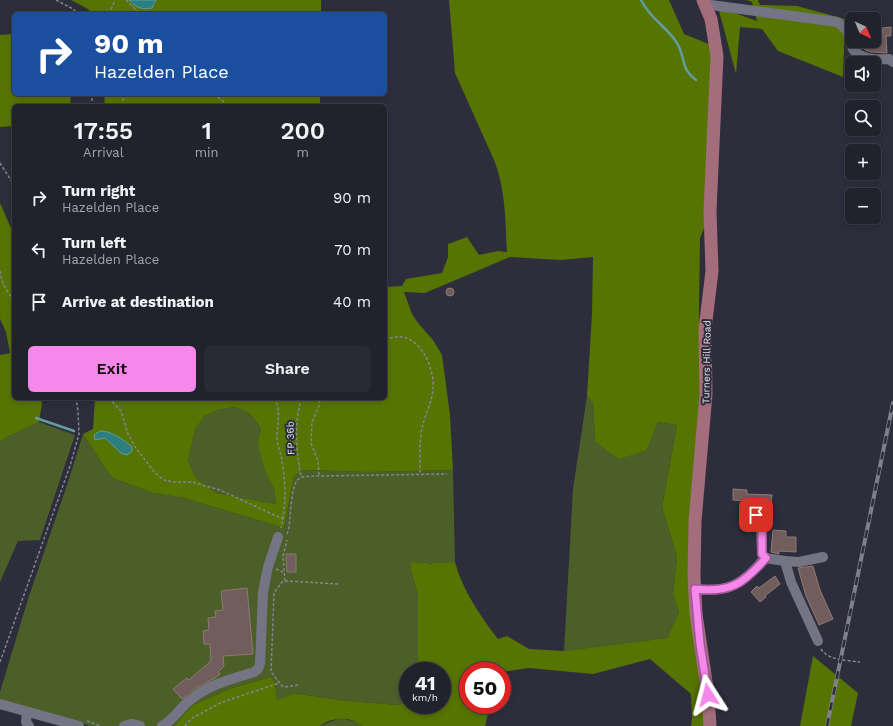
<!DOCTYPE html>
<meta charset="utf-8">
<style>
body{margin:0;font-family:"Work Sans",sans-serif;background:#2a2a35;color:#f1f3f6;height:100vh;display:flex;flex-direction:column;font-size:15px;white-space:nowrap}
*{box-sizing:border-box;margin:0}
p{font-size:13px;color:#a2a4aa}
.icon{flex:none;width:22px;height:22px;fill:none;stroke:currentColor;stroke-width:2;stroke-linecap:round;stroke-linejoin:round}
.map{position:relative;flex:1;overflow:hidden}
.details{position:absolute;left:12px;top:104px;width:375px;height:296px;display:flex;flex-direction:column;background:#22222d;border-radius:6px;box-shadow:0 2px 6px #0003,0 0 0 1px #3f3f49}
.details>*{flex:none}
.banner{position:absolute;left:12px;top:12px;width:375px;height:84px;border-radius:6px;box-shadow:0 2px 6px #0003,0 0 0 1px #3f3f49;background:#1a4fa0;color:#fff;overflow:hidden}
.needle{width:26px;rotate:136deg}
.fabs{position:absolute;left:845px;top:12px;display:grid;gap:8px}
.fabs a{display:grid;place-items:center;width:36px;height:36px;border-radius:6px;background:#22222d;box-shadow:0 2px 6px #0003,0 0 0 1px #3f3f49;font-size:20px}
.speed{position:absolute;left:399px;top:662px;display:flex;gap:8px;font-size:20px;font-weight:700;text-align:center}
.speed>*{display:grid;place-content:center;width:52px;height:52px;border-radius:50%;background:#22222d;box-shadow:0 2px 6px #0003,0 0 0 1px #3f3f49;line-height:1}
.speed small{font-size:10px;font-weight:400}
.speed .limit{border:6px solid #d22;background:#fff;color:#111}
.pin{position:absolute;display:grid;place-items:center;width:34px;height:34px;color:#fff;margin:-17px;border-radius:8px;box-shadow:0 2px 6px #0006}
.me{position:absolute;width:44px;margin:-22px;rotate:351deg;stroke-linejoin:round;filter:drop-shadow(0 0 3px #0008)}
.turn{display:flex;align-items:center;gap:14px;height:84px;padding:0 16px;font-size:18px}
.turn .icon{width:52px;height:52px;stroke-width:2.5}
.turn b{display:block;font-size:28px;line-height:34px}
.eta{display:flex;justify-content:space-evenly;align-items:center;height:68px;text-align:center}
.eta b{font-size:24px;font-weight:600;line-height:28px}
.button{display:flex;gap:8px;margin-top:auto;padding:8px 16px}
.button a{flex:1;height:46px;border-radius:6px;background:#f688ec;color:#111;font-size:16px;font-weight:600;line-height:46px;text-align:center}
.button a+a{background:#2a2a35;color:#f1f3f6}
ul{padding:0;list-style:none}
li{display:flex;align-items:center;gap:12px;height:52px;padding:0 16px}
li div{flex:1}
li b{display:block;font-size:15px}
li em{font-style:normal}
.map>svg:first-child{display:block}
</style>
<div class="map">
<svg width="893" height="726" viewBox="0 0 893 726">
<rect width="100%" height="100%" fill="#2e2d3c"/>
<!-- green -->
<g fill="#4c5f28">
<polygon points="587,396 593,403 595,441 647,450 658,422 677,425 662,507 677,557 673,595 679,612 667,638 564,651 573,489"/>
<polygon points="233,407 244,409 253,418 261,429 258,439 266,474 274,489 276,504 216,493 196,478 188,461 195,429 205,416 218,410"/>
<polygon points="39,422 75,435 40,540 18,541 0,582 0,442 5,438"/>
<path d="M83,434L107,471L113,478L153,493L184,498L284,528L294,476L304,470L369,472L453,470L455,562L433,563L430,565L428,563L410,562C411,574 415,583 418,594V671H408V701L397,705L338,700L296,693L277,700L275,683L271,677L232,688L193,705L174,726H91L0,701V692L28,599L68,482Z"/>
<polygon points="340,718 357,722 362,726 320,726"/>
</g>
<!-- forest -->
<g fill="#567402" fill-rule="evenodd">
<polygon points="71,0 129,0 132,4 154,6 156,0 321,0 321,14 92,14 88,9"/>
<path d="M449,0H669L684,34L711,45L713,63L705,226L700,238L699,313L702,392L691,543L705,696L704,726H691L692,719L691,694L650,659L593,674L529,668L502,672V671H468V705H490L485,726H362C350,716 333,717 320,726H174L193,705L232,688L271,677L275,683L277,700L295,693L338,700L397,705L408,701V705H442V671H418V594C415,583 411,574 410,562L428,563L430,565L433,563L455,562C462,589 481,617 498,639L507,636L529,649L564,651L667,638L679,612L673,595L677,557L662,507L677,425L658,422L647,450L619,459L595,441L593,403L587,396L592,314L593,257L561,260L510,257L425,293L404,292L412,314L418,323L433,340L442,355L450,415L453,470L369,472L304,470L294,476L284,528L184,498L153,493L113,478L107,471L83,434L93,429L95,398H385V287L402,286L406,279L442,273L448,257V244L467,237L479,255L498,251L507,252C505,220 506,191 494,160L455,73ZM233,407C249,410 252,416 261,429L258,439L260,452L266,474L274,489L276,504L216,493L196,478L188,461L195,429L205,416L218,410Z"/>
<polygon points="746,0 758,0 760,5 797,6 845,19 843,77 778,51 762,29 740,27 736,74 718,7 757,21 752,2"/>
<polygon points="14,34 14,94 71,94 70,106 14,106 14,126 0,127 0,35"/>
<polygon points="104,94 320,94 320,106 105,106"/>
<polygon points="0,203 14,235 14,398 40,398 42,403 39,422 5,438 0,442 0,355 10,353 6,332 0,319"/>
<polygon points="813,656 858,693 851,726 800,726"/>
</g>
<!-- water -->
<g fill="#2c7e7f" stroke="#639c9f">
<path d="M129,0H156L152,8C142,10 136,8 129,0Z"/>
<path d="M100,431C112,431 124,440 132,447V451L127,455L121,453L105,438L95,440L94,435Z"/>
</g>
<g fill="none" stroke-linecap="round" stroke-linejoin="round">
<!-- stream -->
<g stroke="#639c9f" stroke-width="2.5">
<path d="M641,0C649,17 665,26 675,40C687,56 678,66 696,80"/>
<polyline points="36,418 74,431"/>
</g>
</g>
<!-- building -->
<g fill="#715d5c" stroke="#8e7977">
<polygon points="891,27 891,36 886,36 887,53 871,52 865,50 865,47 861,48 859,46 858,41 874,41 874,34 883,33 882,28"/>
<circle cx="450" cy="292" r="4"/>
<polygon points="733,489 747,490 747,494 772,495 771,503 733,500"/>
<polygon points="773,530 786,531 786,537 796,537 796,552 779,551 779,554 771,552"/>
<polygon points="286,554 296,554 296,572 287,572"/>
<polygon points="813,566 820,590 833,619 819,625 806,596 798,568"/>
<polygon points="775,576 780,584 765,596 766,597 760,602 751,592 757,586 759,588"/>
<polygon points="247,588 253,654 223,656 224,666 218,672 220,674 215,678 193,690 182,699 173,689 187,678 189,680 211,661 210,644 204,644 203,631 209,630 208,618 216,617 215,611 223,610 221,591"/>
</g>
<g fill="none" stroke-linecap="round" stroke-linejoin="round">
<!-- path -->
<g stroke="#858491" stroke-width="1.5" stroke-dasharray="3 2" stroke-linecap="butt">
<polyline points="56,0 73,9 78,14"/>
<polyline points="126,0 140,14"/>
<polyline points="109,14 115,0"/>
<polyline points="214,94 229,106"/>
<polyline points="92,106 92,94"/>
<polyline points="123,106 123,94"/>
<polyline points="0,163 14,185"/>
<polyline points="0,271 3,284 14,302"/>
<path d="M385,339C391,338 398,336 403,337C423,341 435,371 433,389C432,402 425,415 422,428C419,443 420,459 420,474"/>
<polyline points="109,398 121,411 128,434 136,448 155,473 164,480 174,482 192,482 220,490 283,519"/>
<path d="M274,398C282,411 277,423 277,437C277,445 281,453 282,461C286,483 286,506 281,528"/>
<path d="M301,398C294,428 296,447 301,477"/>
<polyline points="319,475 318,461 311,443 312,422 319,406 320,398"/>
<path d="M287,534C292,523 289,483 300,478C305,476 313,476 319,476L447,474"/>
<polyline points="276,569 283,572"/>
<polyline points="285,581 283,556 287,540"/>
<path d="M821,649C829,661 847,660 860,662"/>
<polyline points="0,662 70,466 79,434 78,411 76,398"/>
<polyline points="298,685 285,687 282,686 271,672 274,593 282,582 288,581 338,584"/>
<polyline points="87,721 101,726"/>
<polyline points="185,726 191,719 220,703 279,683"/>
</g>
<!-- minor -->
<g stroke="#757485" stroke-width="10">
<path d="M704,4L837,22C846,27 848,33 851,42C852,44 852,47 853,49C861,60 877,60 889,59L893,62"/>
<polyline points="756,515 761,526 762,554 765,558"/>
<polyline points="785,561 791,582 818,641"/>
<path d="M695,589C729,593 743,584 765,558L785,561L799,562L823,557"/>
<polyline points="0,704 79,726"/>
<polyline points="27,712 26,722 29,726"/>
<polyline points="124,726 131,724 140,726"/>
<path d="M162,726C174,720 179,709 189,701C208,685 231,679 254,672L258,669L260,664L263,592L268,567L278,537"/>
</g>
<!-- major -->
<polyline stroke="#a36d7c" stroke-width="13" points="703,0 711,19 717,56 710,211 712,271 705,329 706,394 695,521 694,576 696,614 708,695 710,726"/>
<defs>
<polyline id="rail" points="827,726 893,403"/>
</defs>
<!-- rail casing -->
<use href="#rail" stroke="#80808c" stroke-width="4"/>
<!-- rail -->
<use href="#rail" stroke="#2e2d3c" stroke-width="2.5" stroke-dasharray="8" stroke-linecap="butt"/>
</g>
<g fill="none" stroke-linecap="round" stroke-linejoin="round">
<defs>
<path id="route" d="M708,695L700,644L695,589C730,593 743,584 766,558L762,554V526L756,515"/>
</defs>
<!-- route casing -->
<use href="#route" stroke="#a05899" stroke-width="10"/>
<!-- route -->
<use href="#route" stroke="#f688ec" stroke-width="7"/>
</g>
<g text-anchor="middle" stroke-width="4" stroke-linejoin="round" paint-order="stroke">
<!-- street labels -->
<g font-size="10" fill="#e2e2eb" stroke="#2e2d3c">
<text transform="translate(706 362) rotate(-89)" y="4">Turners Hill Road</text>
<text transform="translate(290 438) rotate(-92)" y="4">FP 36b</text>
</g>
</g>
</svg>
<div class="fabs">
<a><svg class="needle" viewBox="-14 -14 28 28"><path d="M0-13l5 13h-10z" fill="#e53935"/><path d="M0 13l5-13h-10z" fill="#a2a4aa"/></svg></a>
<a><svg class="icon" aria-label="sound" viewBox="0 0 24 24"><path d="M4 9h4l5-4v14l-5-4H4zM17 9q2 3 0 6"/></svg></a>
<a><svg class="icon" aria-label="search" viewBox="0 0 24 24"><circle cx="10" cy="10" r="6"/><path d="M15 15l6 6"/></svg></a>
<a>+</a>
<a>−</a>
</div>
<div class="speed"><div>41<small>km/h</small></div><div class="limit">50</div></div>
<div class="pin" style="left:756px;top:515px;background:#d93025"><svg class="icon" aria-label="arrive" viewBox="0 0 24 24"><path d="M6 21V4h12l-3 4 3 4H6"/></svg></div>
<svg class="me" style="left:708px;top:695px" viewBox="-20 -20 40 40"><path d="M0-17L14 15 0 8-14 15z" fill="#f688ec" stroke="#fff" stroke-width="4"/></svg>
<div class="banner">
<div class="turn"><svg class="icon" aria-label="right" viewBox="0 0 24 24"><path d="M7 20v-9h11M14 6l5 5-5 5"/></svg><div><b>90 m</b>Hazelden Place</div></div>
</div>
<section class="details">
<div class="eta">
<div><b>17:55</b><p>Arrival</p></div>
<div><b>1</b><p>min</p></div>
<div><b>200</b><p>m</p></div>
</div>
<ul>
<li><svg class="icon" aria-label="right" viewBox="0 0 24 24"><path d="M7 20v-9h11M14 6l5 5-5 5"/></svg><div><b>Turn right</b><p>Hazelden Place</p></div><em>90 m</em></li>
<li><svg class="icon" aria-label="left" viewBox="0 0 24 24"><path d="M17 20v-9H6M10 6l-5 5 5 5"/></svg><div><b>Turn left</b><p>Hazelden Place</p></div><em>70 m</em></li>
<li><svg class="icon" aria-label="arrive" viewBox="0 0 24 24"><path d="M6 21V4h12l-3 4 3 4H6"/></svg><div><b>Arrive at destination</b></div><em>40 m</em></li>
</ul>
<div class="button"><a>Exit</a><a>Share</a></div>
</section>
</div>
